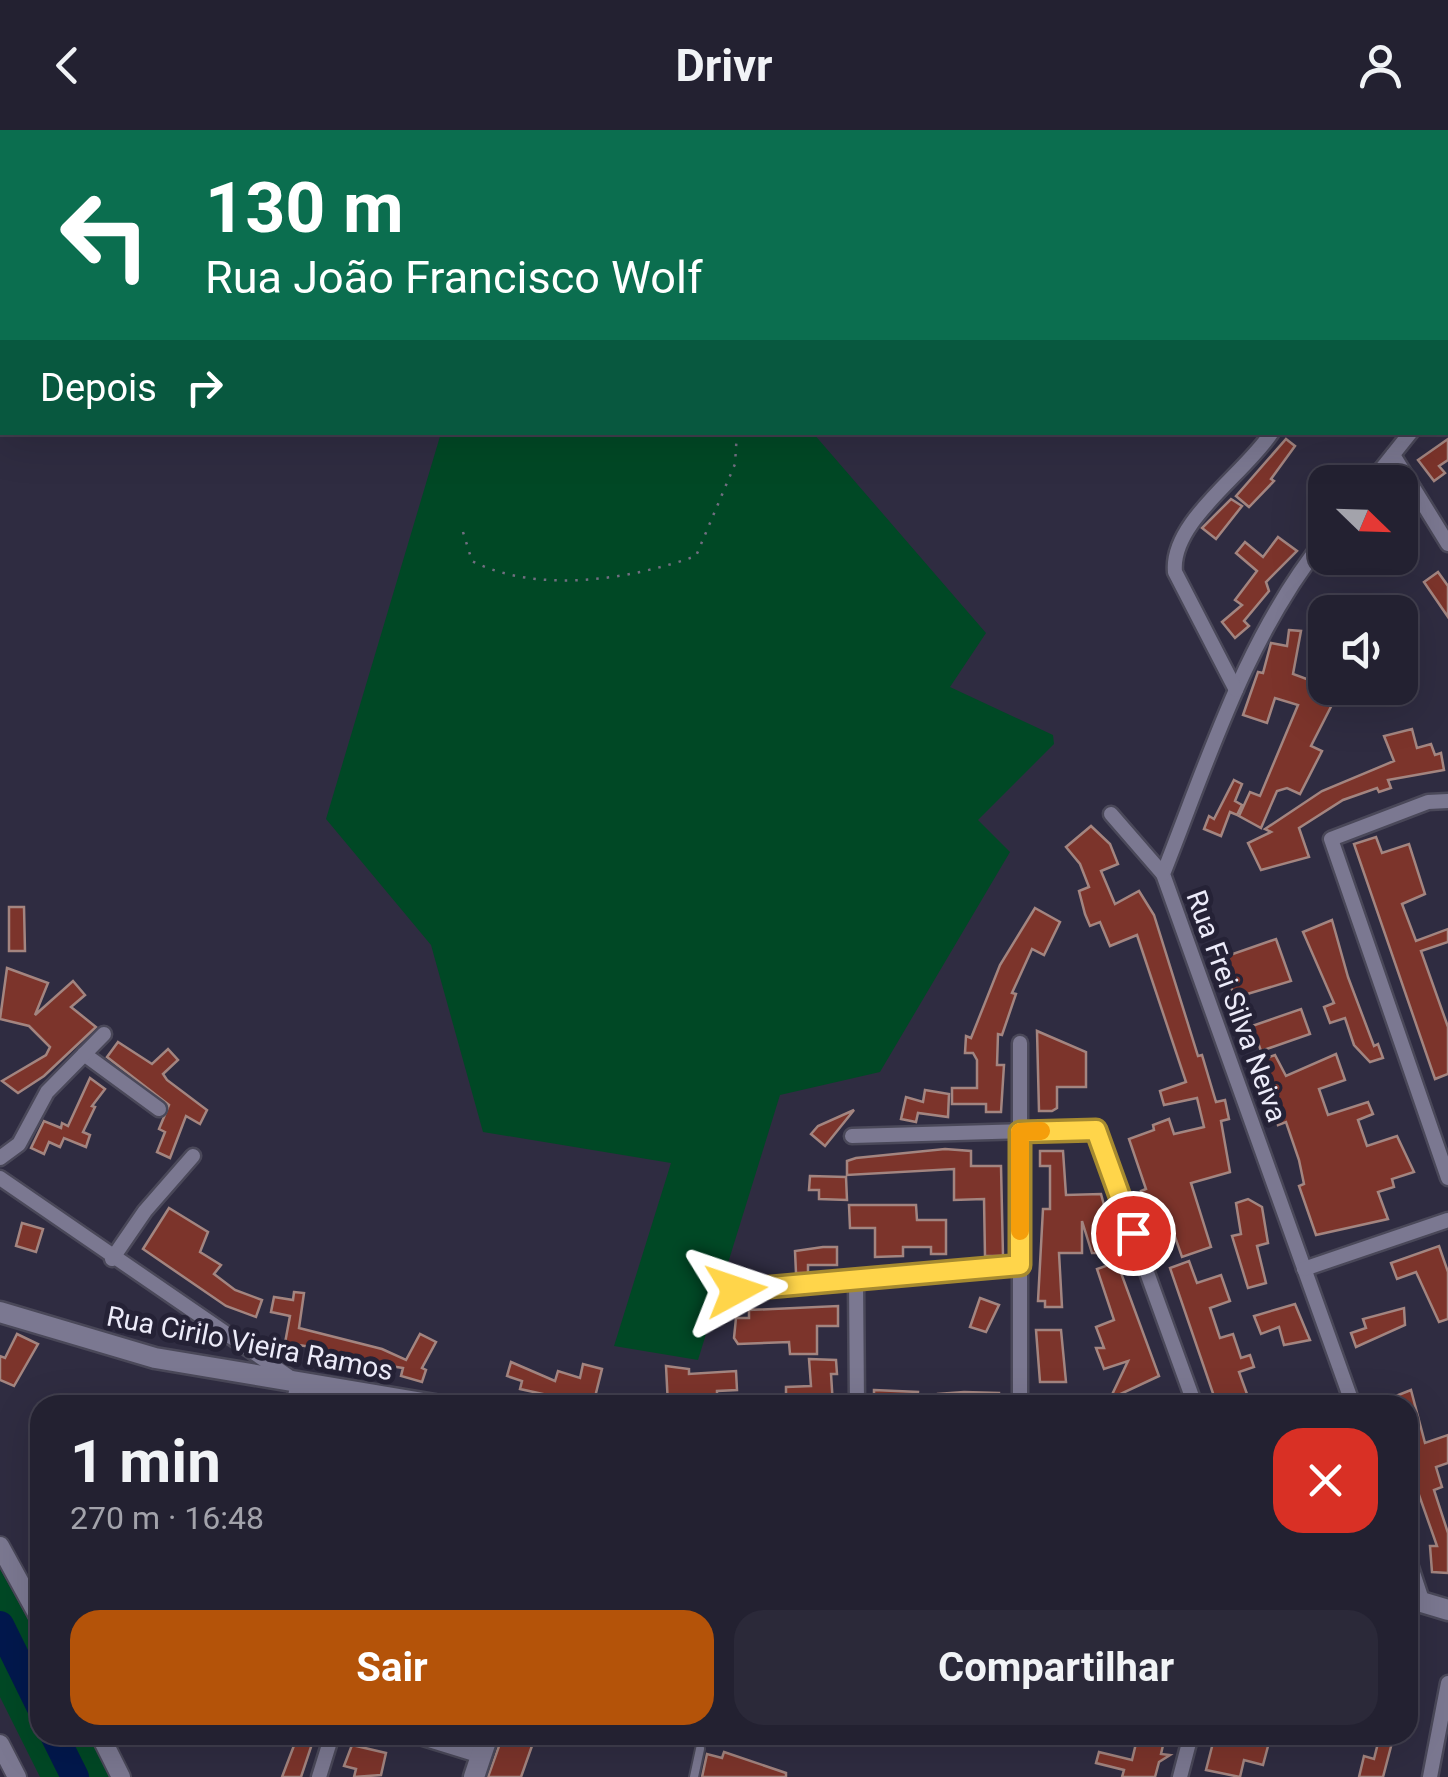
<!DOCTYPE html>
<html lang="pt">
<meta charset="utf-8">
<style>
body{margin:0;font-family:Roboto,sans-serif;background:#2b2939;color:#f1f3f6;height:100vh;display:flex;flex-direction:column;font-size:38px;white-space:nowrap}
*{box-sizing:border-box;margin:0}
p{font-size:32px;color:#a3a3ab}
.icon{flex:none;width:55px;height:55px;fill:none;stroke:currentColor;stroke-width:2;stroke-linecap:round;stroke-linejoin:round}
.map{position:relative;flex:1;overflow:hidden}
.sheet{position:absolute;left:30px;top:1265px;width:1388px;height:350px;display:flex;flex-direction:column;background:#232131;border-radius:30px;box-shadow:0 10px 40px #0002,0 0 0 2px #403e4d}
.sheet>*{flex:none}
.top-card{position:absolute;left:0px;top:0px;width:1450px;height:305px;box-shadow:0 10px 40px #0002,0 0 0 2px #403e4d;background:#0b6e4f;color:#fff;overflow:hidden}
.needle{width:65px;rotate:113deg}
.buttons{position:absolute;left:1308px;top:335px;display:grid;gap:20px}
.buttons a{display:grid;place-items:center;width:110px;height:110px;border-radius:20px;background:#232131;box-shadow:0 10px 40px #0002,0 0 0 2px #403e4d;font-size:50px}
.pin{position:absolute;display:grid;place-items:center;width:85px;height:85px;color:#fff;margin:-42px;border:5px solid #fff;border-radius:50%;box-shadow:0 2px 10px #0007}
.me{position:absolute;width:110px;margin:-55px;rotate:85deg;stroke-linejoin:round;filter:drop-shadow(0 0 8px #0008)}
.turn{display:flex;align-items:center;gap:35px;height:210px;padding:0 40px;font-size:45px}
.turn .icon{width:130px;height:130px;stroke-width:2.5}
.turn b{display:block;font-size:70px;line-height:85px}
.then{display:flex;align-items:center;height:95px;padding:0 40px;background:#0003;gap:20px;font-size:38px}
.round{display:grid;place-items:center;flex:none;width:105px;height:105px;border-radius:30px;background:#2b2939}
.overview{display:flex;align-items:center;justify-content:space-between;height:170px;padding:0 40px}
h1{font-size:60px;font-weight:700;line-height:75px}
.action{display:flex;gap:20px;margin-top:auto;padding:20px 40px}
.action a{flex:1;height:115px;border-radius:30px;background:#b45309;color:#fff;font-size:40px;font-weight:700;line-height:115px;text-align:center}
.action a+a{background:#2b2939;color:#f1f3f6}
header{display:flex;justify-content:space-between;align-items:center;height:130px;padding:0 40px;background:#232131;font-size:45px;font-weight:700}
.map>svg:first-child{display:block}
</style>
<header><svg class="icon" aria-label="back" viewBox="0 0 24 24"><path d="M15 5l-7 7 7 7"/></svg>Drivr<svg class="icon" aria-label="person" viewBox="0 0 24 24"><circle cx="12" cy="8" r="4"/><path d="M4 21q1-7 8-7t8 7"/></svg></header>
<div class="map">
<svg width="1448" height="1647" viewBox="0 0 1448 1647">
<rect width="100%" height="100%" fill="#2f2c41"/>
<!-- green -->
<g fill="#004825">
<polygon points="441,303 813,303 986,503 950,557 1053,605 1054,614 978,690 1010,722 880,942 780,965 698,1230 614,1216 671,1033 483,1002 431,815 326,689"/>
<polygon points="0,1439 40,1511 40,1605 89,1605 111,1647 40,1647 0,1567"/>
</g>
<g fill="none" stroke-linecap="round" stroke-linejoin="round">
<!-- river -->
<g stroke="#02184d" stroke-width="28">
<polyline points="0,1495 40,1576"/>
<polyline points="54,1605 75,1647"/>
</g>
</g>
<!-- building -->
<g fill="#7c342b" stroke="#a38580" stroke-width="2.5">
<polygon points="1286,309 1295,316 1271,349 1274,351 1249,377 1236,366"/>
<polygon points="1448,309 1448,330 1439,336 1445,343 1434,351 1418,330"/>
<polygon points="1231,369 1242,376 1216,409 1202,398"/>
<polygon points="1278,407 1297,421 1266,452 1269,461 1244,491 1249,496 1235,508 1222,492 1242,475 1235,470 1257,441 1236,423 1245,412 1263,427"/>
<polygon points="1438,442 1448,456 1448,487 1424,452"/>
<polygon points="1289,500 1301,501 1293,544 1339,561 1311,616 1322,621 1300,664 1287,658 1277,661 1261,698 1239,686 1250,662 1260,666 1298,575 1275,568 1267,593 1243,585 1258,542 1263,543 1271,513 1287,516"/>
<polygon points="1412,599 1417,618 1431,614 1435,625 1441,623 1444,640 1388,650 1391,658 1379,662 1377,658 1343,670 1299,698 1309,727 1261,740 1248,713 1271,702 1265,699 1322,661 1394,631 1384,606"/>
<polygon points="1234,650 1242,654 1235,671 1242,675 1237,685 1230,682 1221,706 1204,699 1209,686 1214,689"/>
<polygon points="1091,696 1110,714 1118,734 1101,741 1115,774 1139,761 1154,785 1198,926 1202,925 1216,972 1225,970 1229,989 1221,991 1230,1042 1191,1053 1211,1117 1182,1127 1172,1098 1161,1102 1151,1074 1146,1076 1141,1061 1146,1059 1129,1009 1154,1000 1153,995 1169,989 1174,1004 1204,997 1197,968 1164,975 1160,961 1186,952 1137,805 1110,816 1100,792 1090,796 1085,784 1079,761 1089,757 1080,734 1066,717"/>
<polygon points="1376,707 1382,723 1409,714 1425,764 1402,774 1416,811 1448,799 1448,812 1421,821 1448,897 1448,944 1435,949 1354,714"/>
<polygon points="9,777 24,777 25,821 9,821"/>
<polygon points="1035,778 1060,792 1044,825 1032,819 1012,863 1016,864 1002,905 998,904 997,935 1004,935 1001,982 986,982 986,974 952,974 952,958 977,958 977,930 973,923 965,923 966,906 971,908 1000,835"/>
<polygon points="1332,790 1348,847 1374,916 1378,914 1383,928 1370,932 1354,915 1345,888 1330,893 1324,877 1334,873 1303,802"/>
<polygon points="1276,809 1291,851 1234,868 1224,827"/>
<polygon points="7,838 48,853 35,885 73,851 85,865 71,877 96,897 44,946 18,963 2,951 46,925 50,917 29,896 0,889"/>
<polygon points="1301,879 1310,904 1261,921 1252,896"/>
<polygon points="1037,901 1086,922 1086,957 1057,957 1057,978 1052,981 1039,981"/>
<polygon points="118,912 152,934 168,919 178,930 163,944 167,950 207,980 200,994 186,986 170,1028 157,1022 165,1002 159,999 169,975 107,927"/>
<polygon points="1336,924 1345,950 1319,959 1328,985 1368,972 1373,984 1358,990 1367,1016 1397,1006 1414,1042 1392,1049 1394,1057 1378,1062 1388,1089 1316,1105 1299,1056 1304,1054 1299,1030 1286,992 1278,995 1258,931 1275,925 1286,946"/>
<polygon points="90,948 105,959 92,976 95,977 83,1002 90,1005 86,1017 64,1008 60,1017 49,1012 44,1024 31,1018 44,991 61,998 62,993 68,996"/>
<polygon points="925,960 949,964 948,987 918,983 916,992 901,989 906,967 923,972"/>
<polygon points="854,980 825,1016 811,1004 818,996"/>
<polygon points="945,1019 971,1021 971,1036 1001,1036 1003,1126 985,1126 984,1069 954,1070 954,1039 847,1045 847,1031 856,1028"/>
<polygon points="1040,1021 1063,1021 1066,1065 1101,1064 1117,1123 1092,1123 1082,1091 1082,1123 1059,1123 1062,1177 1045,1177 1045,1171 1038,1171 1043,1079 1050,1079 1050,1036 1040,1036"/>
<polygon points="810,1046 846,1047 847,1070 819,1069 819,1060 809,1060"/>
<polygon points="1248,1069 1262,1077 1268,1113 1257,1116 1266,1153 1248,1158 1232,1106 1241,1104 1236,1073"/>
<polygon points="849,1075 916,1075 917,1090 946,1090 946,1124 931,1124 931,1117 903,1117 903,1126 875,1127 875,1098 850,1098"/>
<polygon points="169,1078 208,1102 200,1122 221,1135 214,1144 235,1160 262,1170 256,1187 226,1176 143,1119"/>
<polygon points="22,1093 43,1099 36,1122 16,1116"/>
<polygon points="1439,1116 1448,1142 1448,1189 1439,1192 1416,1142 1397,1149 1391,1133"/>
<polygon points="823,1117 837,1117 837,1135 808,1135 808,1143 796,1143 795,1121"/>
<polygon points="1189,1131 1197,1153 1221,1145 1230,1171 1210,1178 1220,1208 1233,1204 1241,1228 1250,1225 1254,1237 1239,1242 1251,1275 1217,1275 1170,1138"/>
<polygon points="1117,1132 1159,1246 1110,1269 1128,1231 1104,1239 1096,1218 1104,1218 1096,1197 1114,1190 1097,1139"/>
<polygon points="294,1162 304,1163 299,1198 382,1219 406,1230 420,1204 436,1212 422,1238 426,1240 422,1252 401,1246 403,1238 359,1231 358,1235 318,1218 285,1213 290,1186 271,1182 274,1167 293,1170"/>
<polygon points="980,1168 999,1175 986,1202 970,1197"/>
<polygon points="1295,1174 1310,1210 1284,1215 1279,1197 1261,1204 1254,1186"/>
<polygon points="838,1176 838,1196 817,1196 817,1224 790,1224 789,1212 738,1214 734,1208 736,1188 749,1188 749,1180"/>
<polygon points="1404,1178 1405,1195 1356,1217 1351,1203 1366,1198 1363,1189"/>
<polygon points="1036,1200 1061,1200 1066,1252 1040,1252"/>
<polygon points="17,1204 38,1214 14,1256 0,1250 0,1226 5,1228"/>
<polygon points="809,1229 836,1230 837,1244 831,1244 833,1275 786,1275 786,1257 811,1256"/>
<polygon points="511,1232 555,1251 558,1241 580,1248 583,1234 602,1239 593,1275 520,1259 522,1251 507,1246"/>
<polygon points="666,1236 689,1239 689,1244 736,1241 737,1260 717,1261 717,1275 668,1275"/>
<polygon points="874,1260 918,1262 917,1275 874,1274"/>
<polygon points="1411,1260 1425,1313 1448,1305 1448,1333 1436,1337 1442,1357 1434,1360 1448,1403 1448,1443 1432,1442 1430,1416 1437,1416 1412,1345 1408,1346 1408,1275 1373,1275"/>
<polygon points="964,1262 999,1263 999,1275 938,1275 938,1264"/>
<polygon points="298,1605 315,1605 301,1647 282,1647"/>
<polygon points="503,1605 533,1613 521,1647 488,1647"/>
<polygon points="1138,1605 1164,1611 1161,1624 1170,1625 1159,1632 1155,1647 1122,1647 1124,1640 1096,1633 1099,1622 1132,1630"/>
<polygon points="1215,1605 1271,1605 1263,1635 1244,1630 1240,1647 1206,1640"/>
<polygon points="1380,1605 1394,1605 1383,1647 1359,1647 1364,1626 1374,1629"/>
<polygon points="352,1615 386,1623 381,1645 354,1647 356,1639 344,1636"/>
<polygon points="724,1622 786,1643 786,1647 702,1647 707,1624 722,1628"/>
</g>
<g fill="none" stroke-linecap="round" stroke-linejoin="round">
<defs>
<g id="service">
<polyline points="6,0 6,2"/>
<polyline points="0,125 2,107"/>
<polyline points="694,1647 700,1619"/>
</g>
<g id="minor">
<polyline points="1378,2 1379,0"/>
<polyline points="1393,325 1448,414"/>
<polyline points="1371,352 1411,302"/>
<path d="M1325,409C1246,507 1209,628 1163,744L1353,1275"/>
<path d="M1236,560L1175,442C1170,392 1245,344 1272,302"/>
<polyline points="1448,671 1428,672 1331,709 1448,1048"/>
<polyline points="1111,684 1163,744"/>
<polyline points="1020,913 1020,1275"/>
<polyline points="84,924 159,979"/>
<polyline points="852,1006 1095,999 1195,1275"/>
<polyline points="0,1028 19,1014 47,962 104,904"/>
<polyline points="0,1048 298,1253 293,1275"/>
<polyline points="112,1129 145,1081 193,1026"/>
<polyline points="1304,1139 1448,1090"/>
<polyline points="856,1150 857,1275"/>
<polyline points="736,1160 1020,1135"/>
<polyline points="1408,1428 1423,1473"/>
<polyline points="413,1605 481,1626"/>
<polyline points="319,1647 332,1605"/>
<polyline points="1180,1647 1191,1605"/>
<polyline points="1430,1647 1448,1553"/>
</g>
<g id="tertiary">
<polyline points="0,1416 40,1489"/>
<polyline points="100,1605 121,1647"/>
<polyline points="0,1614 17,1647"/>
</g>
<g id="secondary">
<polyline points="0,1182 155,1228 435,1275"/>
<polyline points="1408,1468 1448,1480"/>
<polyline points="474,1647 488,1605"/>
</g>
</defs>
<!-- service casing -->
<use href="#service" stroke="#4a4859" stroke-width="12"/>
<!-- minor casing -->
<use href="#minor" stroke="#4a4859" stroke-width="19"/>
<!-- tertiary casing -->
<use href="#tertiary" stroke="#4a4859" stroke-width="22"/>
<!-- secondary casing -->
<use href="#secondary" stroke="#4a4859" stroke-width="25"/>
<!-- path -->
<g stroke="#716e81" stroke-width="2.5" stroke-dasharray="2.5 8" stroke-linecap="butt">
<polyline points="929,2 930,0"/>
<path d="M463,402L472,431C537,464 629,450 696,426L735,334L737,302"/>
</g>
<!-- service -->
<use href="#service" stroke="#7b7891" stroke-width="8"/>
<!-- minor -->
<use href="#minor" stroke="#7b7891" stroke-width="14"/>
<!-- tertiary -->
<use href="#tertiary" stroke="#7b7891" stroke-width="18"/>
<!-- secondary -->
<use href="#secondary" stroke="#7b7891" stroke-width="20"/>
</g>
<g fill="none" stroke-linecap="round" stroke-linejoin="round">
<defs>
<polyline id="route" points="736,1160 1020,1135 1020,1002 1096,1000 1133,1103"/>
</defs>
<!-- route casing -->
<use href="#route" stroke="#a68a30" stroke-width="25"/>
<!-- route -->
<use href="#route" stroke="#ffd54a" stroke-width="18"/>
<!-- slow -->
<polyline stroke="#f59e0b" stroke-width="18" points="1020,1101 1020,1002 1041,1001"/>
</g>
<g text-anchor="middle" stroke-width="10" stroke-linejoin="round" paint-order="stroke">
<!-- street labels -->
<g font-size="28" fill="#ecebf9" stroke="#252236">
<text transform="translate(1237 876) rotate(70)" y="10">Rua Frei Silva Neiva</text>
<text transform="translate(250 1213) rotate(11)" y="10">Rua Cirilo Vieira Ramos</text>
</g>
</g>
</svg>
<div class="buttons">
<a><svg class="needle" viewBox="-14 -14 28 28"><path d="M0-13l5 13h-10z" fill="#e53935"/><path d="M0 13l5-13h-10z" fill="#a3a3ab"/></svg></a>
<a><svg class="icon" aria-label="sound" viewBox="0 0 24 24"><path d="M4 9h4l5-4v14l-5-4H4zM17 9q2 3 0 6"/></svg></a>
</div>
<div class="pin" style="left:1133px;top:1103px;background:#d93025"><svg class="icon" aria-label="arrive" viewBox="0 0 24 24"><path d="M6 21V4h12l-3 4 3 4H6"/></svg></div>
<svg class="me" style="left:736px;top:1160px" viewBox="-20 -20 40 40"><path d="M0-17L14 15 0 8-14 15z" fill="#ffd54a" stroke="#fff" stroke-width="4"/></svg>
<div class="top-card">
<div class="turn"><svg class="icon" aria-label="left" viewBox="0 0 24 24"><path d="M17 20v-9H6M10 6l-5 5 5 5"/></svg><div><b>130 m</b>Rua João Francisco Wolf</div></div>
<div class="then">Depois<svg class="icon" aria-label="right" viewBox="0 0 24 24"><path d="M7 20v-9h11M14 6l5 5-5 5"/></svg></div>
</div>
<section class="sheet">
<div class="overview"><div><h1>1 min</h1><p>270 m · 16:48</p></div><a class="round" style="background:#d93025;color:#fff"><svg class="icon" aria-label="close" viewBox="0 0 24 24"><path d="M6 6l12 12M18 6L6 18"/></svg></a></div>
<div class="action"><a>Sair</a><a>Compartilhar</a></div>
</section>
</div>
